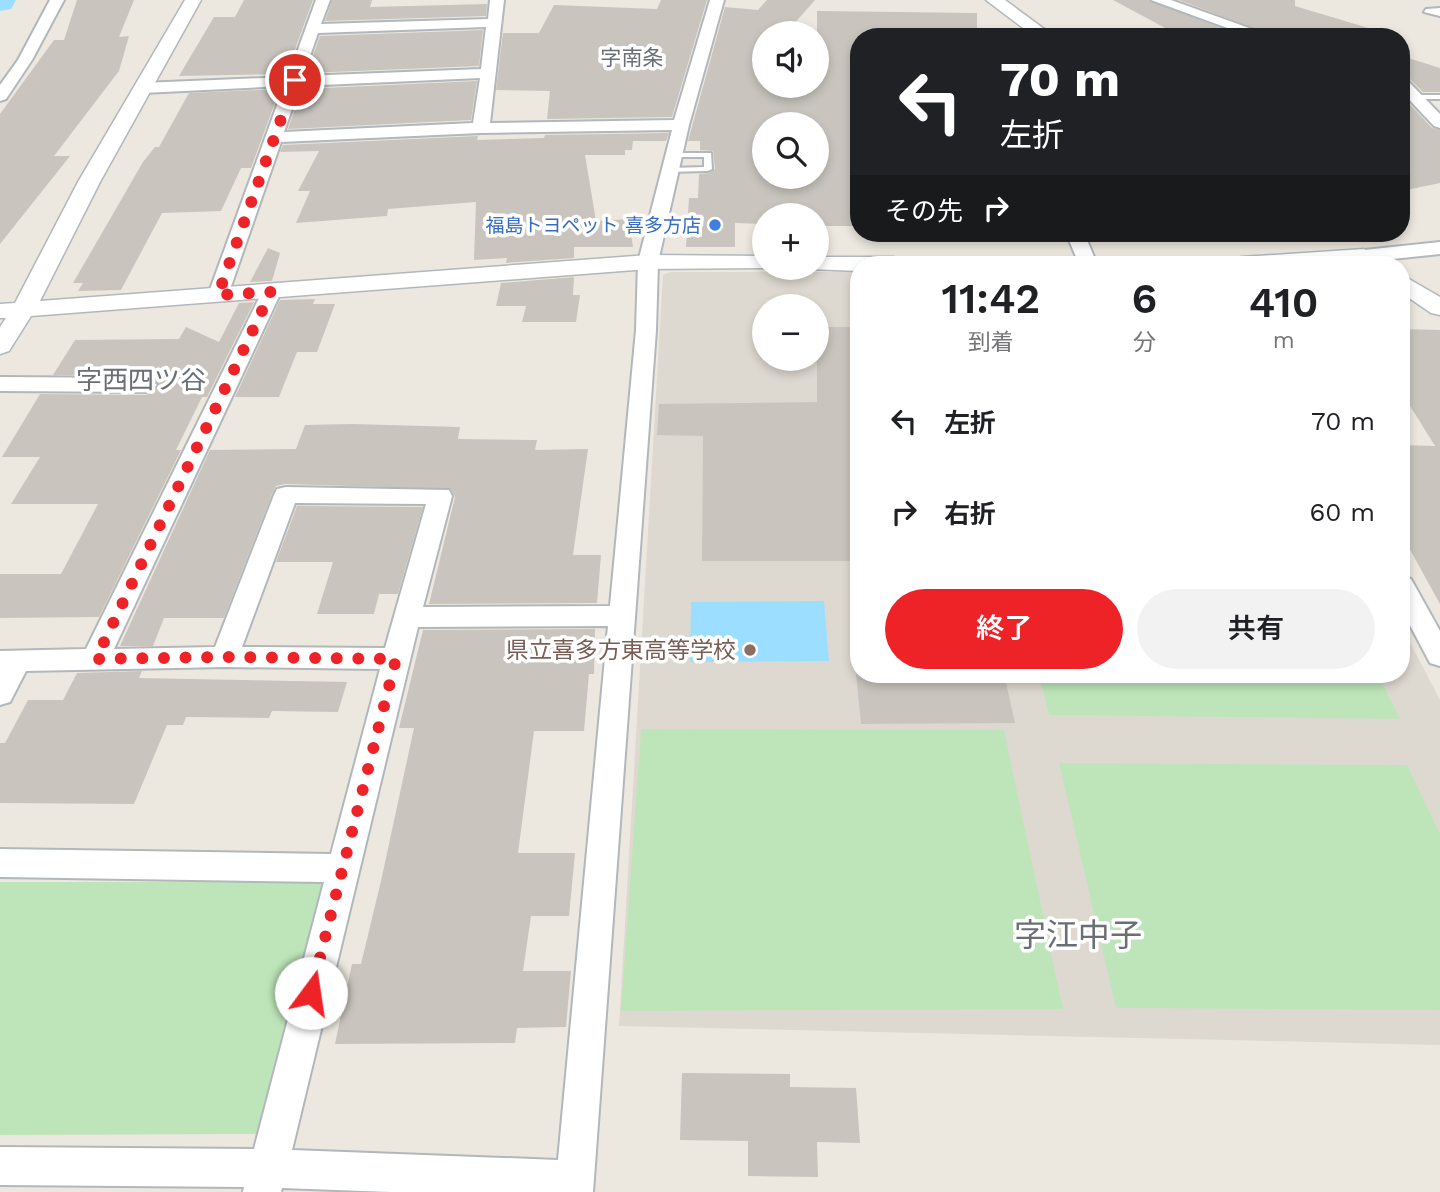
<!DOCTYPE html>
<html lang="ja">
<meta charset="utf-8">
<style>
body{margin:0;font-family:"Work Sans","Noto Sans JP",sans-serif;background:#f2f2f2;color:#202124;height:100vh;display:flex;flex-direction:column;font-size:26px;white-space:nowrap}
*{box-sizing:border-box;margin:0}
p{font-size:23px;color:#757577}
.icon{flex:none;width:38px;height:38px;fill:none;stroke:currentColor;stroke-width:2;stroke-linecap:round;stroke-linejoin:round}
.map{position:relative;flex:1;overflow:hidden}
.panel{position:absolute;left:850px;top:256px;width:560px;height:427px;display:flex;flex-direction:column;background:#fff;border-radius:28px;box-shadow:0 4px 10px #0003}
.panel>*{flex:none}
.banner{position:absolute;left:850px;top:28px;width:560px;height:214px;border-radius:28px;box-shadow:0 4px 10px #0003;background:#202124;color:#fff;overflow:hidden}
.controls{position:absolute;left:752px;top:21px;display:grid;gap:14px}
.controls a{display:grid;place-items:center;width:77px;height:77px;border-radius:50%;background:#fff;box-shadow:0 4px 10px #0003;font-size:35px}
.pin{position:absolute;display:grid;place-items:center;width:60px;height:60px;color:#fff;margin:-30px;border:4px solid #fff;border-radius:50%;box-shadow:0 2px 7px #0007}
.me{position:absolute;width:77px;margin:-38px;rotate:14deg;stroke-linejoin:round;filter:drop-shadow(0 0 5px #0008)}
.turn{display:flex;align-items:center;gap:24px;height:147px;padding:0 35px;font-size:32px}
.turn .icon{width:91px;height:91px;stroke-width:2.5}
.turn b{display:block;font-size:49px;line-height:60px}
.then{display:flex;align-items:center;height:66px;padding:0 35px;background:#0003;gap:14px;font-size:26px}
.eta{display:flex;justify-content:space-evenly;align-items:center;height:119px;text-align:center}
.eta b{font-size:42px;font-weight:600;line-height:49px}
.action{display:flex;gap:14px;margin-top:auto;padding:14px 35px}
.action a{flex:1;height:80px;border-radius:42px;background:#ee2328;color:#fff;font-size:28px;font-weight:600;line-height:80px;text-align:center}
.action a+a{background:#f2f2f2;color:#202124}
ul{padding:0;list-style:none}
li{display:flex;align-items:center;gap:21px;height:91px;padding:0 35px}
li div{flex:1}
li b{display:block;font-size:26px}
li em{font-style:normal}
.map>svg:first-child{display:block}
</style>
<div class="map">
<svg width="1440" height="1192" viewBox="0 0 1440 1192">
<rect width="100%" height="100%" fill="#ece8df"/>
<!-- education -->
<path fill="#ded9d0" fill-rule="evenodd" d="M670,272H859V674H1402V627L1440,700V1045L619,1026L663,275ZM765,306H817V359H765Z"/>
<!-- green -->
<g fill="#bee5ba">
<polygon points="1039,674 1378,674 1400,719 1049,715"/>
<polygon points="641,729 1004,730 1063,1009 621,1011"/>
<polygon points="1059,763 1407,765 1440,834 1440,1010 1116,1008"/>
<polygon points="0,882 324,882 260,1134 0,1135"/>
</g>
<!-- water -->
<polygon fill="#9cdeff" points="824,601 829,661 690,662 691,602"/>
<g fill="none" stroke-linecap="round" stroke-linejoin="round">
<!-- river -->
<polygon fill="#9cdeff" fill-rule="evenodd" points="0,0 16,0 11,9 0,11"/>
</g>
<!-- building -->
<g fill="#c9c5be" fill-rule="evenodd">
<polygon points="77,0 134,0 119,37 129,36 119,71 54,156 70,156 0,244 0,114 54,40 64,40"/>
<polygon points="244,0 313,0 286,74 179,76 214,17 235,17"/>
<polygon points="332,0 372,0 370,7 487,4 486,16 325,21"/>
<polygon points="661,0 707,0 672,117 547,119 550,91 496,90 503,33 539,33 554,5 657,9"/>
<path d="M767,0H815L786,33H765V86H817V11L977,13V37H859V226H817V215H765V224L735,223V247H686L689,198H698L699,174L709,173L715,169L713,151L700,150V141H688L725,7L758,10ZM765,124H817V177H765Z"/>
<polygon points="1113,0 1148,0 1244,37 1182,37"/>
<polygon points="1179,0 1295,0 1295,6 1375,30 1374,37 1276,37"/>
<polygon points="483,30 479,66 307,73 320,36"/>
<polygon points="1402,56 1440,68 1440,92 1423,92 1409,78 1402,76"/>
<polygon points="477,81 471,120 288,129 302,89"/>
<polygon points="280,89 251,168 241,168 221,211 162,213 121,290 78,291 83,283 73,283 143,162 155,147 159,147 189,93"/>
<polygon points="1402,96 1432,128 1440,130 1440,183 1402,191"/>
<polygon points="669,133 666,141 633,141 632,150 625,150 625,155 585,155 596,221 629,219 633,247 574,247 574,258 506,263 507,258 474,260 476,202 388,209 387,216 296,223 310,191 298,191 319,151 280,152 283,145 478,136 477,140 544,138 545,135"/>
<polygon points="268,248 280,253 272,281 250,282"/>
<polygon points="574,277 573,295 580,295 576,322 522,322 526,306 496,306 501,283"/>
<polygon points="315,299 313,304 335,304 317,352 297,352 279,397 235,397 280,300"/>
<polygon points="254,302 207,397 202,397 176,450 181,450 99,617 0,618 0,574 61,574 98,504 11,504 40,457 2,457 40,394 146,395 159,386 146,375 53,375 75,340 179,339 186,327 219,342 239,303"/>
<polygon points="817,327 859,327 859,561 702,561 703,436 657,435 659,404 817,402"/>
<polygon points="1402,329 1440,330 1440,604 1402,535 1402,445 1435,446 1402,393"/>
<polygon points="352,424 460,427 458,439 537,440 535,450 588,449 573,555 601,555 597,603 429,604 455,497 451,489 285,484 276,486 272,494 224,618 164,618 153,646 120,646 210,450 296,449 305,425"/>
<polygon points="297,506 423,507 398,594 379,594 374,614 317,614 333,562 276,562"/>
<polygon points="595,629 594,674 589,674 584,731 534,731 518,853 575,853 569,916 531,916 523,971 571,971 566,1027 517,1028 515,1043 335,1044 352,964 361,964 381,881 414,728 399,728 423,630"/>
<polygon points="142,671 139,678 347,682 338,712 272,711 269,718 186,717 183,725 167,725 134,804 0,803 0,743 5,743 28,700 63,700 77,673"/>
<polygon points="856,674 1004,674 1015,723 861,724"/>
<polygon points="682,1073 790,1074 790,1087 856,1088 860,1143 817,1142 818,1177 748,1176 748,1141 680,1140"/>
</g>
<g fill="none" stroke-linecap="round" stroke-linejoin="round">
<defs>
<g id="service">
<rect x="1413" y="95" width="27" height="4"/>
<polygon points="671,153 711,153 712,169 708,171 667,172 666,170 670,168 704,167 704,157 674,157 670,155"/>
</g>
<g id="minor">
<polygon points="50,0 64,0 32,60 6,99 0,101 0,85 18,60"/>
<path d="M316,0H330L321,24L488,19L490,0H504L490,123L674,120L710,0H724L689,125L658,262L656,330L593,1192H390L282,1188L281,1192H243L244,1187L0,1185V1147L254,1149L324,882L0,877V849L331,854L380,669L225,667L26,671L10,702L0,705V651L86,649L264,288H278L281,292L114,649L215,647L274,495L277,489L286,487L449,490L452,496L423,607L610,606L636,330L638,262L672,130L481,133L281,142L228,295L218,301L211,299L208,295L284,86L143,93L135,88L143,83L288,77ZM486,27L481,69L303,76L318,33ZM480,78L473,123L284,132L300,86ZM295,503L426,504L385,648L242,647ZM608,626L558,1160L292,1150L418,627Z"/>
<polygon points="1151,0 1171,0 1274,37 1252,37"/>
<polygon points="1440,8 1440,16 1424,12 1426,9"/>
<polygon points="1402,78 1407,80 1440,114 1440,128 1434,126 1402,92"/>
<polygon points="1066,233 1084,233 1097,264 1079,264"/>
<polygon points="1440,242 1440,254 1364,262 1354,256 1364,250"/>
<polygon points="0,377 146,378 157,385 146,392 0,391"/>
<polygon points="1402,577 1411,579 1440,631 1440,666 1430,663 1402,610"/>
</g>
<g id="tertiary">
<polygon points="185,0 201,0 100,182 40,301 648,255 765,256 765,268 773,268 648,269 31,316 9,351 0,354 0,327 6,318 0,318 0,304 15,303 78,182"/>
<polygon points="986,0 1005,0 1055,37 1035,37"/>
<polygon points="1364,249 1375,256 1372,261 1343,264 1230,264 1234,259 1242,257"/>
<polygon points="817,257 893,257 901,259 905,264 859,264 859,271 809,269 817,268"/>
<polygon points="1402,275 1440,297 1440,315 1431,313 1402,293"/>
</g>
</defs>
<!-- service casing -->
<use href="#service" stroke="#b2b7bb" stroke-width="4"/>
<!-- minor casing -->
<use href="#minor" stroke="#b2b7bb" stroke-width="4"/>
<!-- tertiary casing -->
<use href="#tertiary" stroke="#b2b7bb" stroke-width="3"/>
<!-- service -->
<use href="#service" fill="#fff" fill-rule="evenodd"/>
<!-- minor -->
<use href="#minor" fill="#fff" fill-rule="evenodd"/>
<!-- tertiary -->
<use href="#tertiary" fill="#fff" fill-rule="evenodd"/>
</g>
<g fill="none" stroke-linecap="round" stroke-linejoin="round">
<!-- route -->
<polyline stroke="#ee2328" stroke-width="12" stroke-dasharray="0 21.6" points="295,80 218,295 271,292 96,659 225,657 396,659 311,993"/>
</g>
<!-- markers -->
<circle fill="#3f7fe0" stroke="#fff" stroke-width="2.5" cx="715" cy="225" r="7"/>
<circle fill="#8d6e63" stroke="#fff" stroke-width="2.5" cx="750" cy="650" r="7"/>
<g text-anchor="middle" stroke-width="7" stroke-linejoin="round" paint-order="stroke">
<!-- far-shop labels -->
<g font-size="19" fill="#366cbe" stroke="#fff" text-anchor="end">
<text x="701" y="232">福島トヨペット 喜多方店</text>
</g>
<!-- far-quarter labels -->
<g font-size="21" fill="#696f73" stroke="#fff">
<text x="632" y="65">字南条</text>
</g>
<!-- education labels -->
<g font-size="23" fill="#785e54" stroke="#fff" text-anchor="end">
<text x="736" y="658">県立喜多方東高等学校</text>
</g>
<!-- quarter labels -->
<g font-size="26" fill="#696f73" stroke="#fff">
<text x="141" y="389">字西四ツ谷</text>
</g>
<!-- near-quarter labels -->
<g font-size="32" fill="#696f73" stroke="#fff">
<text x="1078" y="946">字江中子</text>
</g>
</g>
</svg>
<div class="controls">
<a><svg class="icon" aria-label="sound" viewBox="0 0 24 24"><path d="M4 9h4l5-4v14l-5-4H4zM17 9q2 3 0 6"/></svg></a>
<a><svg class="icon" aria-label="search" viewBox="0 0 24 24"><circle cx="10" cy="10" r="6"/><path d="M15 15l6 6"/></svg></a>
<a>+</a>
<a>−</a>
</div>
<div class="pin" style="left:295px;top:80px;background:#d93025"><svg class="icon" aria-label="arrive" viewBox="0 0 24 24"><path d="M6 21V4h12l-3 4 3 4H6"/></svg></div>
<svg class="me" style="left:311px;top:993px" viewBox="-20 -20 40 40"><circle r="19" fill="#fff"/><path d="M0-13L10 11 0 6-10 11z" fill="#ee2328"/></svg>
<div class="banner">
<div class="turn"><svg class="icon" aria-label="left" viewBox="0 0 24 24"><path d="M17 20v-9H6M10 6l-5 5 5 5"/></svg><div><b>70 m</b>左折</div></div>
<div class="then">その先<svg class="icon" aria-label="right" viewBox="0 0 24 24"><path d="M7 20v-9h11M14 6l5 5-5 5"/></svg></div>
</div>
<section class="panel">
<div class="eta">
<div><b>11:42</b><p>到着</p></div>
<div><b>6</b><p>分</p></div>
<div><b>410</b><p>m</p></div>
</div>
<ul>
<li><svg class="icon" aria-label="left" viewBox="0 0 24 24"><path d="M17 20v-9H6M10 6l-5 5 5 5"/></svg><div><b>左折</b></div><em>70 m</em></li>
<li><svg class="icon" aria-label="right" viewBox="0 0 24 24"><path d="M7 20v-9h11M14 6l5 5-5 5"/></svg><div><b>右折</b></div><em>60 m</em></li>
</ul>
<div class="action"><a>終了</a><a>共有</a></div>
</section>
</div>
